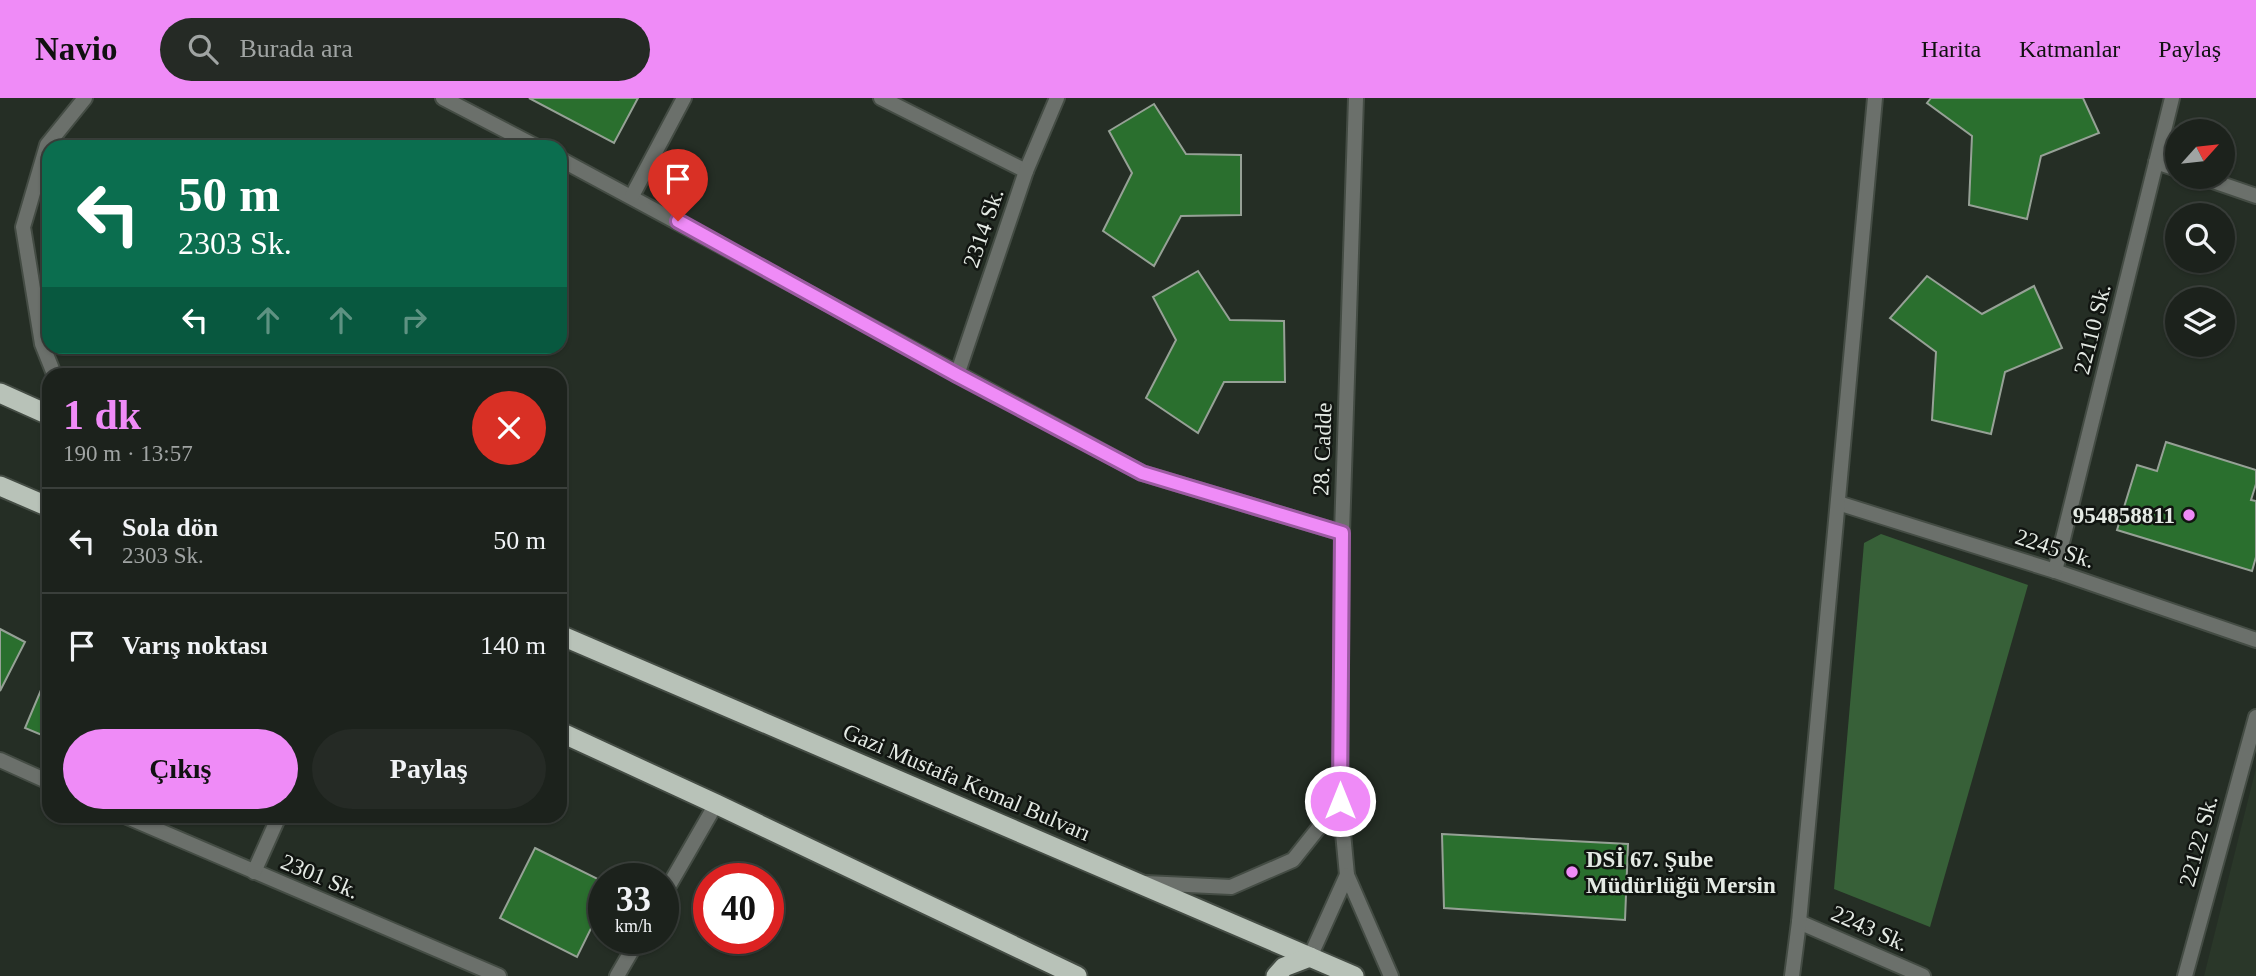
<!DOCTYPE html>
<html lang="tr">
<meta charset="utf-8">
<style>
body{margin:0;font-family:"Times New Roman",serif;background:#252a25;color:#f1f3f6;height:100vh;display:flex;flex-direction:column;font-size:26px;white-space:nowrap}
*{box-sizing:border-box;margin:0}
p{font-size:23px;color:#a0a4a3}
.icon{flex:none;width:38px;height:38px;fill:none;stroke:currentColor;stroke-width:2;stroke-linecap:round;stroke-linejoin:round}
.map{position:relative;flex:1;overflow:hidden}
.panel{position:absolute;left:42px;top:270px;width:525px;height:455px;display:flex;flex-direction:column;background:#1c221c;border-radius:21px;box-shadow:0 2px 5px #0004,0 0 0 2px #3a3f3b}
.panel>*{flex:none}
.banner{position:absolute;left:42px;top:42px;width:525px;height:214px;border-radius:21px;box-shadow:0 2px 5px #0004,0 0 0 2px #3a3f3b;background:#0b6e4f;color:#fff;overflow:hidden}
.needle{width:46px;rotate:63deg}
.controls{position:absolute;left:2165px;top:21px;display:grid;gap:14px}
.controls a{display:grid;place-items:center;width:70px;height:70px;border-radius:50%;background:#1c221c;box-shadow:0 2px 5px #0004,0 0 0 2px #3a3f3b;font-size:35px}
.speed{position:absolute;left:588px;top:765px;display:flex;gap:14px;font-size:35px;font-weight:700;text-align:center}
.speed>*{display:grid;place-content:center;width:91px;height:91px;border-radius:50%;background:#1c221c;box-shadow:0 2px 5px #0004,0 0 0 2px #3a3f3b;line-height:1}
.speed small{font-size:18px;font-weight:400}
.speed .limit{border:10px solid #d22;background:#fff;color:#111}
.pin{position:absolute;display:grid;place-items:center;width:60px;height:60px;color:#fff;margin:-72px -30px;border-radius:50% 50% 50% 0;rotate:-45deg;box-shadow:0 0 7px #0007}
.pin .icon{rotate:45deg}
.me{position:absolute;width:77px;margin:-38px;rotate:0deg;stroke-linejoin:round;filter:drop-shadow(0 0 5px #0008)}
.turn{display:flex;align-items:center;gap:24px;height:147px;padding:0 21px;font-size:32px}
.turn .icon{width:91px;height:91px;stroke-width:2.5}
.turn b{display:block;font-size:49px;line-height:60px}
.lanes{display:flex;align-items:center;height:66px;padding:0 21px;background:#0003;justify-content:center;gap:35px;direction:ltr}
.lanes .off{opacity:.35}
.round{display:grid;place-items:center;flex:none;width:74px;height:74px;border-radius:37px;background:#252a25}
.overview{display:flex;align-items:center;justify-content:space-between;height:119px;padding:0 21px}
h1{font-size:42px;font-weight:600;line-height:52px;color:#ef8bf7}
.primary-button{display:flex;gap:14px;margin-top:auto;padding:14px 21px}
.primary-button a{flex:1;height:80px;border-radius:42px;background:#ef8bf7;color:#111;font-size:28px;font-weight:600;line-height:80px;text-align:center}
.primary-button a+a{background:#252a25;color:#f1f3f6}
ul{padding:0;list-style:none}
li{display:flex;align-items:center;gap:21px;height:105px;padding:0 21px;border-top:2px solid #3a3f3b}
li div{flex:1}
li b{display:block;font-size:26px}
li em{font-style:normal}
header{display:flex;align-items:center;gap:42px;box-sizing:border-box;height:98px;padding:0 35px;background:#ef8bf7;color:#111}
header strong{font-size:33px}
nav{display:flex;gap:38px;margin-inline-start:auto;font-size:24px}
.search{width:490px;height:63px;background:#252a25;display:flex;align-items:center;gap:18px;box-sizing:border-box;padding:0 24px;border-radius:38px;color:#a0a4a3;font-size:26px}
.map>svg:first-child{display:block}
</style>
<header>
<strong>Navio</strong>
<div class="search"><svg class="icon" aria-label="search" viewBox="0 0 24 24"><circle cx="10" cy="10" r="6"/><path d="M15 15l6 6"/></svg>Burada ara</div>
<nav><a>Harita</a><a>Katmanlar</a><a>Paylaş</a></nav>
</header>
<div class="map">
<svg width="2256" height="878" viewBox="0 0 2256 878">
<rect width="100%" height="100%" fill="#252e25"/>
<!-- built -->
<polygon fill="#2a3729" points="2256,670 2256,878 2204,878"/>
<!-- green -->
<polygon fill="#376038" points="1881,436 2028,487 1930,829 1834,791 1864,445"/>
<!-- building -->
<g fill="#2a6f2e" stroke="#96a196" stroke-width="2">
<polygon points="529,0 638,0 614,45"/>
<polygon points="1931,0 2083,0 2099,35 2041,58 2027,121 1969,107 1972,38 1927,5"/>
<polygon points="1154,6 1186,56 1241,57 1241,117 1181,118 1154,168 1103,133 1132,75 1109,33"/>
<polygon points="1198,173 1230,222 1284,223 1285,284 1224,284 1198,335 1146,300 1176,242 1153,199"/>
<polygon points="1927,178 1982,216 2034,188 2062,250 2005,274 1991,336 1932,322 1936,254 1890,220"/>
<polygon points="2166,344 2256,372 2256,386 2251,402 2256,403 2256,459 2252,473 2117,432 2137,367 2157,373"/>
<polygon points="0,531 25,544 0,593"/>
<polygon points="49,573 49,640 25,630"/>
<polygon points="1442,736 1628,746 1625,822 1444,810"/>
<polygon points="535,750 604,784 604,804 577,859 500,820"/>
</g>
<g fill="none" stroke-linecap="round" stroke-linejoin="round">
<defs>
<g id="minor">
<polyline points="443,0 537,49"/>
<polyline points="881,0 1026,73"/>
<polyline points="560,61 1142,375 1342,435"/>
<polyline points="2156,64 2177,71"/>
<polyline points="2201,79 2256,98"/>
<polyline points="632,98 684,0"/>
<polyline points="957,277 1026,73 1057,0"/>
<polyline points="1838,405 2055,473 2256,542"/>
<polyline points="2055,473 2172,0"/>
<polyline points="0,662 49,684"/>
<polyline points="125,718 499,878"/>
<polyline points="254,774 279,718"/>
<polyline points="663,798 716,706"/>
<polyline points="1799,824 1923,878"/>
<polyline points="617,878 639,840"/>
<polyline points="1792,878 1799,824 1875,0"/>
<polyline points="2185,878 2256,619"/>
</g>
<g id="tertiary">
<polyline points="1356,0 1342,435 1340,703 1347,777 1391,878"/>
<polyline points="54,276 42,246 23,129 47,47 85,0"/>
<polyline points="1145,785 1231,789 1293,762 1340,703"/>
<polyline points="1310,859 1347,777"/>
</g>
<g id="trunk">
<polyline points="0,295 49,317"/>
<polyline points="0,388 49,409"/>
<polyline points="560,537 1354,878"/>
<polyline points="560,634 716,706 1077,878"/>
<polyline points="1276,878 1284,869 1310,859"/>
</g>
</defs>
<!-- minor casing -->
<use href="#minor" stroke="#444c44" stroke-width="18"/>
<!-- tertiary casing -->
<use href="#tertiary" stroke="#444c44" stroke-width="18"/>
<!-- trunk casing -->
<use href="#trunk" stroke="#444c44" stroke-width="23"/>
<!-- minor -->
<use href="#minor" stroke="#6b706b" stroke-width="14"/>
<!-- tertiary -->
<use href="#tertiary" stroke="#6b706b" stroke-width="14"/>
<!-- trunk -->
<use href="#trunk" stroke="#b8c2b8" stroke-width="19"/>
</g>
<g fill="none" stroke-linecap="round" stroke-linejoin="round">
<defs>
<polyline id="route" points="678,123 957,277 1142,375 1342,435 1340,703"/>
</defs>
<!-- route casing -->
<use href="#route" stroke="#9b5aa1" stroke-width="18"/>
<!-- route -->
<use href="#route" stroke="#ef8bf7" stroke-width="12"/>
</g>
<!-- markers -->
<g fill="#ef8bf7" stroke="#111511" stroke-width="2.5">
<circle cx="2189" cy="417" r="7"/>
<circle cx="1572" cy="774" r="7"/>
</g>
<g text-anchor="middle" stroke-width="5" stroke-linejoin="round" paint-order="stroke">
<!-- street labels -->
<g font-size="23" fill="#e4eae4" stroke="#111511">
<text transform="translate(983 130) rotate(-71)" y="8">2314 Sk.</text>
<text transform="translate(2092 231) rotate(-76)" y="8">22110 Sk.</text>
<text transform="translate(1322 351) rotate(-88)" y="8">28. Cadde</text>
<text transform="translate(2055 450) rotate(18)" y="8">2245 Sk.</text>
<text transform="translate(967 684) rotate(23)" y="8">Gazi Mustafa Kemal Bulvarı</text>
<text transform="translate(2198 743) rotate(-75)" y="8">22122 Sk.</text>
<text transform="translate(320 778) rotate(23)" y="8">2301 Sk.</text>
<text transform="translate(1870 830) rotate(24)" y="8">2243 Sk.</text>
</g>
<!-- poi labels -->
<g font-size="23" font-weight="bold" fill="#e4eae4" stroke="#111511" text-anchor="end">
<text x="2175" y="425">954858811</text>
<text x="1586" y="769" text-anchor="start">DSİ 67. Şube<tspan x="1586" dy="26">Müdürlüğü Mersin</tspan></text>
</g>
</g>
</svg>
<div class="controls">
<a><svg class="needle" viewBox="-14 -14 28 28"><path d="M0-13l5 13h-10z" fill="#e53935"/><path d="M0 13l5-13h-10z" fill="#a0a4a3"/></svg></a>
<a><svg class="icon" aria-label="search" viewBox="0 0 24 24"><circle cx="10" cy="10" r="6"/><path d="M15 15l6 6"/></svg></a>
<a><svg class="icon" aria-label="layers" viewBox="0 0 24 24"><path d="M12 4l9 5-9 5-9-5zM3 14l9 5 9-5"/></svg></a>
</div>
<div class="speed"><div>33<small>km/h</small></div><div class="limit">40</div></div>
<div class="pin" style="left:678px;top:123px;background:#d93025"><svg class="icon" aria-label="arrive" viewBox="0 0 24 24"><path d="M6 21V4h12l-3 4 3 4H6"/></svg></div>
<svg class="me" style="left:1340px;top:703px" viewBox="-20 -20 40 40"><circle r="17" fill="#ef8bf7" stroke="#fff" stroke-width="3"/><path d="M0-11L8 9 0 5-8 9z" fill="#fff"/></svg>
<div class="banner">
<div class="turn"><svg class="icon" aria-label="left" viewBox="0 0 24 24"><path d="M17 20v-9H6M10 6l-5 5 5 5"/></svg><div><b>50 m</b>2303 Sk.</div></div>
<div class="lanes"><svg class="icon" aria-label="left" viewBox="0 0 24 24"><path d="M17 20v-9H6M10 6l-5 5 5 5"/></svg><svg class="icon off" aria-label="ahead" viewBox="0 0 24 24"><path d="M12 20V5M6 11l6-6 6 6"/></svg><svg class="icon off" aria-label="ahead" viewBox="0 0 24 24"><path d="M12 20V5M6 11l6-6 6 6"/></svg><svg class="icon off" aria-label="right" viewBox="0 0 24 24"><path d="M7 20v-9h11M14 6l5 5-5 5"/></svg></div>
</div>
<section class="panel">
<div class="overview"><div><h1>1 dk</h1><p>190 m · 13:57</p></div><a class="round" style="background:#d93025;color:#fff"><svg class="icon" aria-label="close" viewBox="0 0 24 24"><path d="M6 6l12 12M18 6L6 18"/></svg></a></div>
<ul>
<li><svg class="icon" aria-label="left" viewBox="0 0 24 24"><path d="M17 20v-9H6M10 6l-5 5 5 5"/></svg><div><b>Sola dön</b><p>2303 Sk.</p></div><em>50 m</em></li>
<li><svg class="icon" aria-label="arrive" viewBox="0 0 24 24"><path d="M6 21V4h12l-3 4 3 4H6"/></svg><div><b>Varış noktası</b></div><em>140 m</em></li>
</ul>
<div class="primary-button"><a>Çıkış</a><a>Paylaş</a></div>
</section>
</div>
